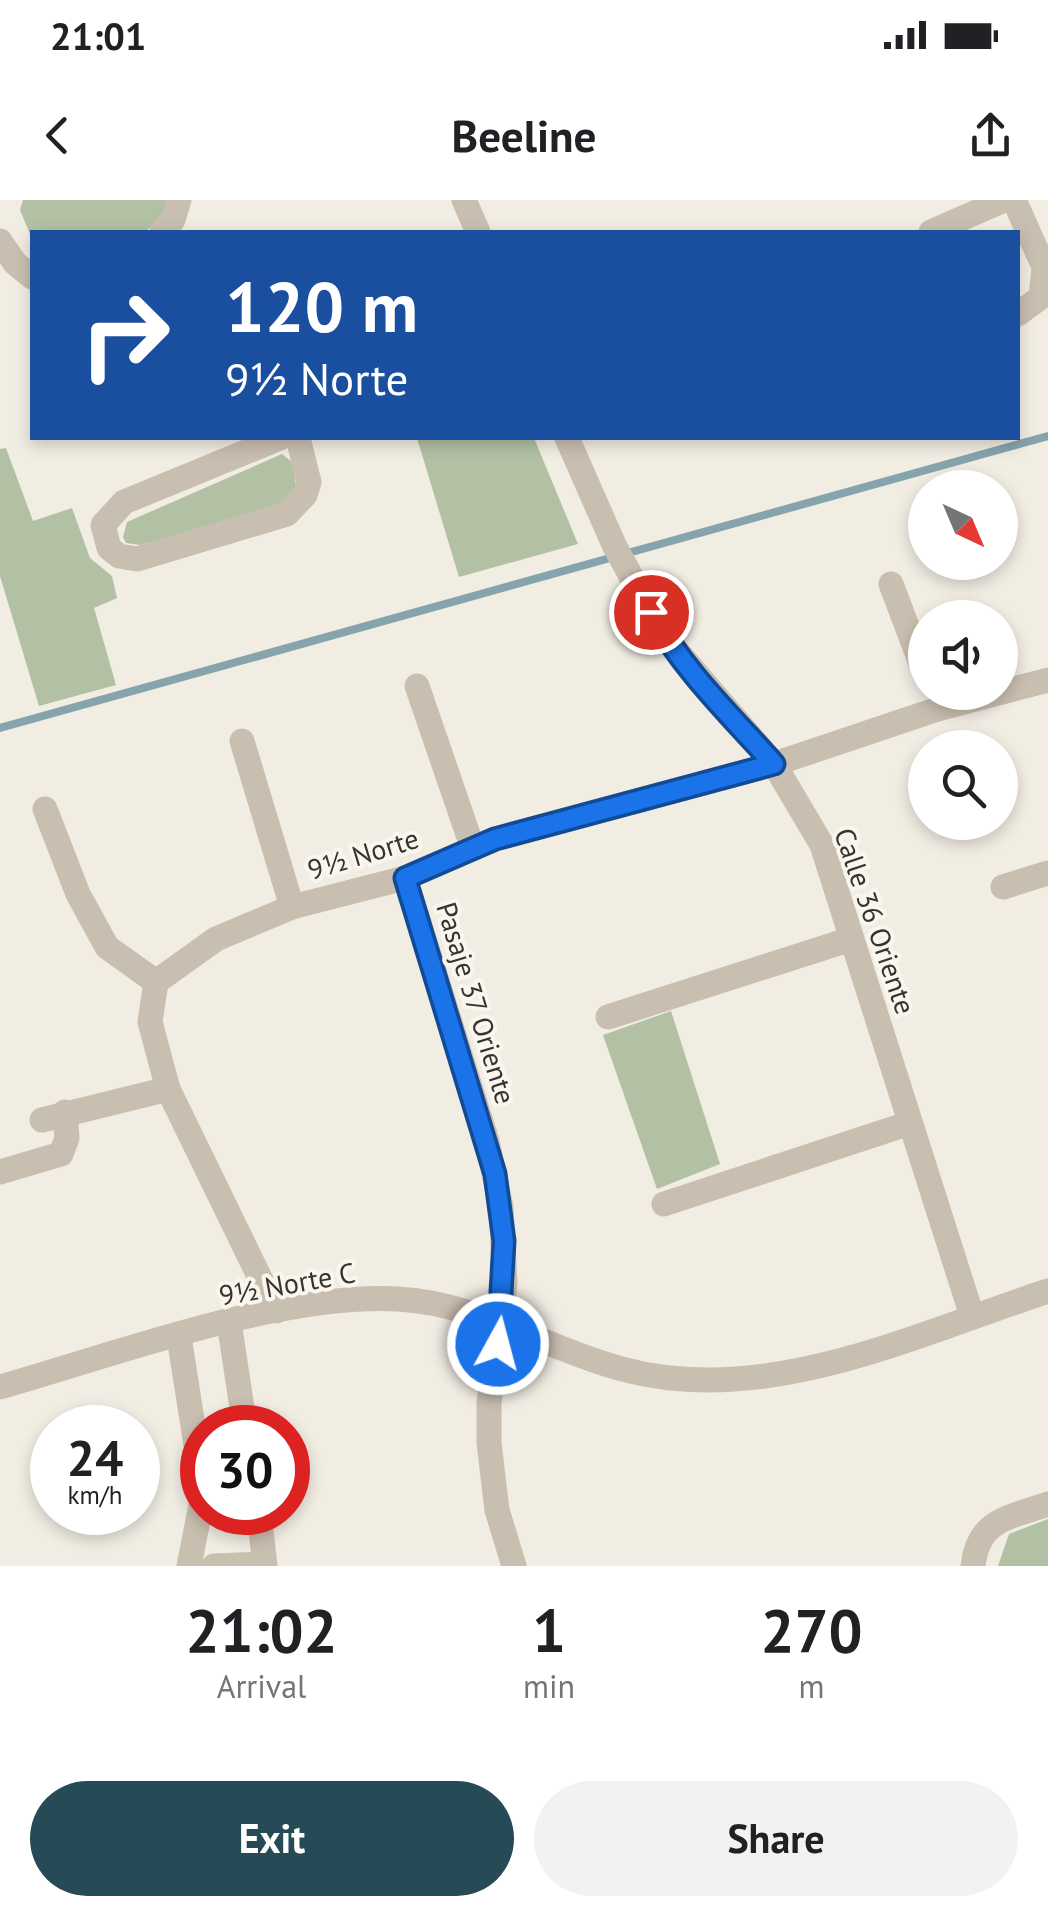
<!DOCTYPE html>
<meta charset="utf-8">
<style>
body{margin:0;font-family:"PT Sans",sans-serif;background:#f2f2f2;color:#202124;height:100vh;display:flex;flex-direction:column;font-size:38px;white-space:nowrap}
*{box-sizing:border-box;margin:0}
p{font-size:32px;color:#757577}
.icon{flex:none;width:55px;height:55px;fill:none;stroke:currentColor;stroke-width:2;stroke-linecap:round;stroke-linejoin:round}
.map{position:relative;height:1366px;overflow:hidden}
.drawer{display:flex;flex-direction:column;background:#fff;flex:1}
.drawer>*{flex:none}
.top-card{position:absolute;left:30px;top:30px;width:990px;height:210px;border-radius:0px;box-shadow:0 5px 15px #0003;background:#1a4fa0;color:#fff;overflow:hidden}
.needle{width:65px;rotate:136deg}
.tools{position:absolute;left:908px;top:270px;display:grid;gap:20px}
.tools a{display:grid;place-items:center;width:110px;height:110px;border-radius:50%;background:#fff;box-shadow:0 5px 15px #0003;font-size:50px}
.speed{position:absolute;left:30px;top:1205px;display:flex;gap:20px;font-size:50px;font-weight:700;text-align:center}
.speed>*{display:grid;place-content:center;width:130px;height:130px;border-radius:50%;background:#fff;box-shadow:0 5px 15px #0003;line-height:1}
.speed small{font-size:25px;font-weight:400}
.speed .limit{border:15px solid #d22;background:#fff;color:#111}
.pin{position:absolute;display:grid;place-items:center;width:85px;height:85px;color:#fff;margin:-42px;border:5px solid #fff;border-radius:50%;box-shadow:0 2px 10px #0007}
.me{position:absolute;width:110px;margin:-55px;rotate:7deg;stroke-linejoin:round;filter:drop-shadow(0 0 8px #0008)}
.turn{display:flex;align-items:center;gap:35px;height:210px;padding:0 30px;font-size:45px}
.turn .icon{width:130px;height:130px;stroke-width:2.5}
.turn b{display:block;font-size:70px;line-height:85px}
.eta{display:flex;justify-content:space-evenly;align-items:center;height:170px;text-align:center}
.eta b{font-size:60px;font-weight:700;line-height:70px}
.primary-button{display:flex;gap:20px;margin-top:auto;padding:20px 30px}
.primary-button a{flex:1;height:115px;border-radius:60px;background:#264b56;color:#fff;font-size:40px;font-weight:700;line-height:115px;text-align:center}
.primary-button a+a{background:#f2f2f2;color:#202124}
.status{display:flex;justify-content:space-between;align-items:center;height:70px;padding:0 50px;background:#fff;direction:ltr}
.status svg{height:28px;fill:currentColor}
header{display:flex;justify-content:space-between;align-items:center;height:130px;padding:0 30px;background:#fff;font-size:45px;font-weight:700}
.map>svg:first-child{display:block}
</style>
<div class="status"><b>21:01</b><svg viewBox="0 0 49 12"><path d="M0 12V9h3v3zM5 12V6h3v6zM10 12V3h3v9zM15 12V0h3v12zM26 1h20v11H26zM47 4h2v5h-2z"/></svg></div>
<header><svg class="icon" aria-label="back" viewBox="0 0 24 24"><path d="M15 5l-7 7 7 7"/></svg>Beeline<svg class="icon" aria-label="share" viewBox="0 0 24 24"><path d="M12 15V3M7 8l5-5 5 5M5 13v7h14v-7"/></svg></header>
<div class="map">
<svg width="1048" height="1366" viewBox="0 0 1048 1366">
<rect width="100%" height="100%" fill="#f2ede3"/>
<!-- green -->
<g fill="#b2c0a4">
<path d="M23,0H170C167,15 156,27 142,32H32V39L20,10Z"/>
<polygon points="417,238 534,238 578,344 459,377"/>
<polygon points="6,248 33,321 72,308 90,358 112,376 117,398 94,408 116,485 39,506 0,376 0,249"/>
<polygon points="282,254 292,262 297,290 278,307 140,345 126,343 123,337 127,322"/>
<polygon points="671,811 720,964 657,989 603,835"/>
<polygon points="1048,1319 1048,1366 998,1366 1009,1334"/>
</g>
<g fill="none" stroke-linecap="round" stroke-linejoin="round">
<!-- stream -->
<polyline stroke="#85a4ac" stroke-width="8" points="0,528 1048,236"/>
<!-- minor -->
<g stroke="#c9bfb0" stroke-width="25">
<polyline points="464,0 478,32"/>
<polyline points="1014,0 1044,67 1041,97 1018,114"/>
<polyline points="162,32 173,20 179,0"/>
<polyline points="931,32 1004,0"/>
<polyline points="0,41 15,63 32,77"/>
<polyline points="280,238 124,302 103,325 109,348 119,356 137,359 287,314 305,295 309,282 298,238"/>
<polyline points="567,238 615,347 664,436 774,564 822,645 972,1116"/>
<polyline points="891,384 925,474"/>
<polyline points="417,486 472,646"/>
<polyline points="242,541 292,707"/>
<polyline points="45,609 78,694 107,747 156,782"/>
<polyline points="405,678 487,941 501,1007 505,1083 489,1203 489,1243 497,1310 514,1366"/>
<polyline points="1003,687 1048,673"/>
<polyline points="608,817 851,739"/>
<polyline points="42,920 168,889"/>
<polyline points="0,972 61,954 67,938 65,912"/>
<polyline points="664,1004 910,923"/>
<polyline points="276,1111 168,889 150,822 156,782 216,739 292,707 405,678 495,639 774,564 938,509 1048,480"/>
<polyline points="229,1122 245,1228"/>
<polyline points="179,1137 202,1283"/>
<polyline points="259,1312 265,1366"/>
<polyline points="189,1366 202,1300"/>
<polyline points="214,1366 264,1364"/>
<path d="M973,1366C978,1319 1009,1318 1048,1304"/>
</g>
<!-- tertiary -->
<path stroke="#c9bfb0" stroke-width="25" d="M0,1187C117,1154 278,1093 398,1099C478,1103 546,1149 622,1169C765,1208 914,1135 1048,1091"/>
</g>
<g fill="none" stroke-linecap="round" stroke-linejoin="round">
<defs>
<path id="route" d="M498,1144L504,1041L495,974L405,678L495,639L774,564C731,516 682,469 651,412"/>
</defs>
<!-- route casing -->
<use href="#route" stroke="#114b97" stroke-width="25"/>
<!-- route -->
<use href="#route" stroke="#1a73e8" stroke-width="18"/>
</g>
<g text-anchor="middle" stroke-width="8" stroke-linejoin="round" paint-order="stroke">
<!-- street labels -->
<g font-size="28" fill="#39332d" stroke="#f9f6ef">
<text transform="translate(363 654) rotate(-17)" y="10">9½ Norte</text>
<text transform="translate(875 721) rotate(71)" y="10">Calle 36 Oriente</text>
<text transform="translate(476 803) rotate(73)" y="10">Pasaje 37 Oriente</text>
<text transform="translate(287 1084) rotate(-10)" y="10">9½ Norte C</text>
</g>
</g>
</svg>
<div class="tools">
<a><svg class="needle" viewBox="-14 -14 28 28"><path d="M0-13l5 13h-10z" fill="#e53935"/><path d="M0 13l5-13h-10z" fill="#757577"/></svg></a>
<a><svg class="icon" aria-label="sound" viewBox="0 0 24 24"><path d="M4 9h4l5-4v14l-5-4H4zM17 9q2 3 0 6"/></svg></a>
<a><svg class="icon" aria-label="search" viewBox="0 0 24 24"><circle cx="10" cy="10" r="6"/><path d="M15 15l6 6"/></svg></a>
</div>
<div class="speed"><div>24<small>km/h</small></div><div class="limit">30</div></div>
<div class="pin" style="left:651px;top:412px;background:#d93025"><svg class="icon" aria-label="arrive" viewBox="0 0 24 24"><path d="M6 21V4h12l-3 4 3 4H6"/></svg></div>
<svg class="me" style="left:498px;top:1144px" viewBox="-20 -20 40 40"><circle r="17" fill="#1a73e8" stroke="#fff" stroke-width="3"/><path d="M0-11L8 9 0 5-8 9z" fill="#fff"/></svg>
<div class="top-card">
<div class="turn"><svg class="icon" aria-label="right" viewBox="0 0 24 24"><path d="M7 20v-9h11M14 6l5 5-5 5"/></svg><div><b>120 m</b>9½ Norte</div></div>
</div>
</div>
<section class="drawer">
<div class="eta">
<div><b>21:02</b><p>Arrival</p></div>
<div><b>1</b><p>min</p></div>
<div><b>270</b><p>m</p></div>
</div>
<div class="primary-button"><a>Exit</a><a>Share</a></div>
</section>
